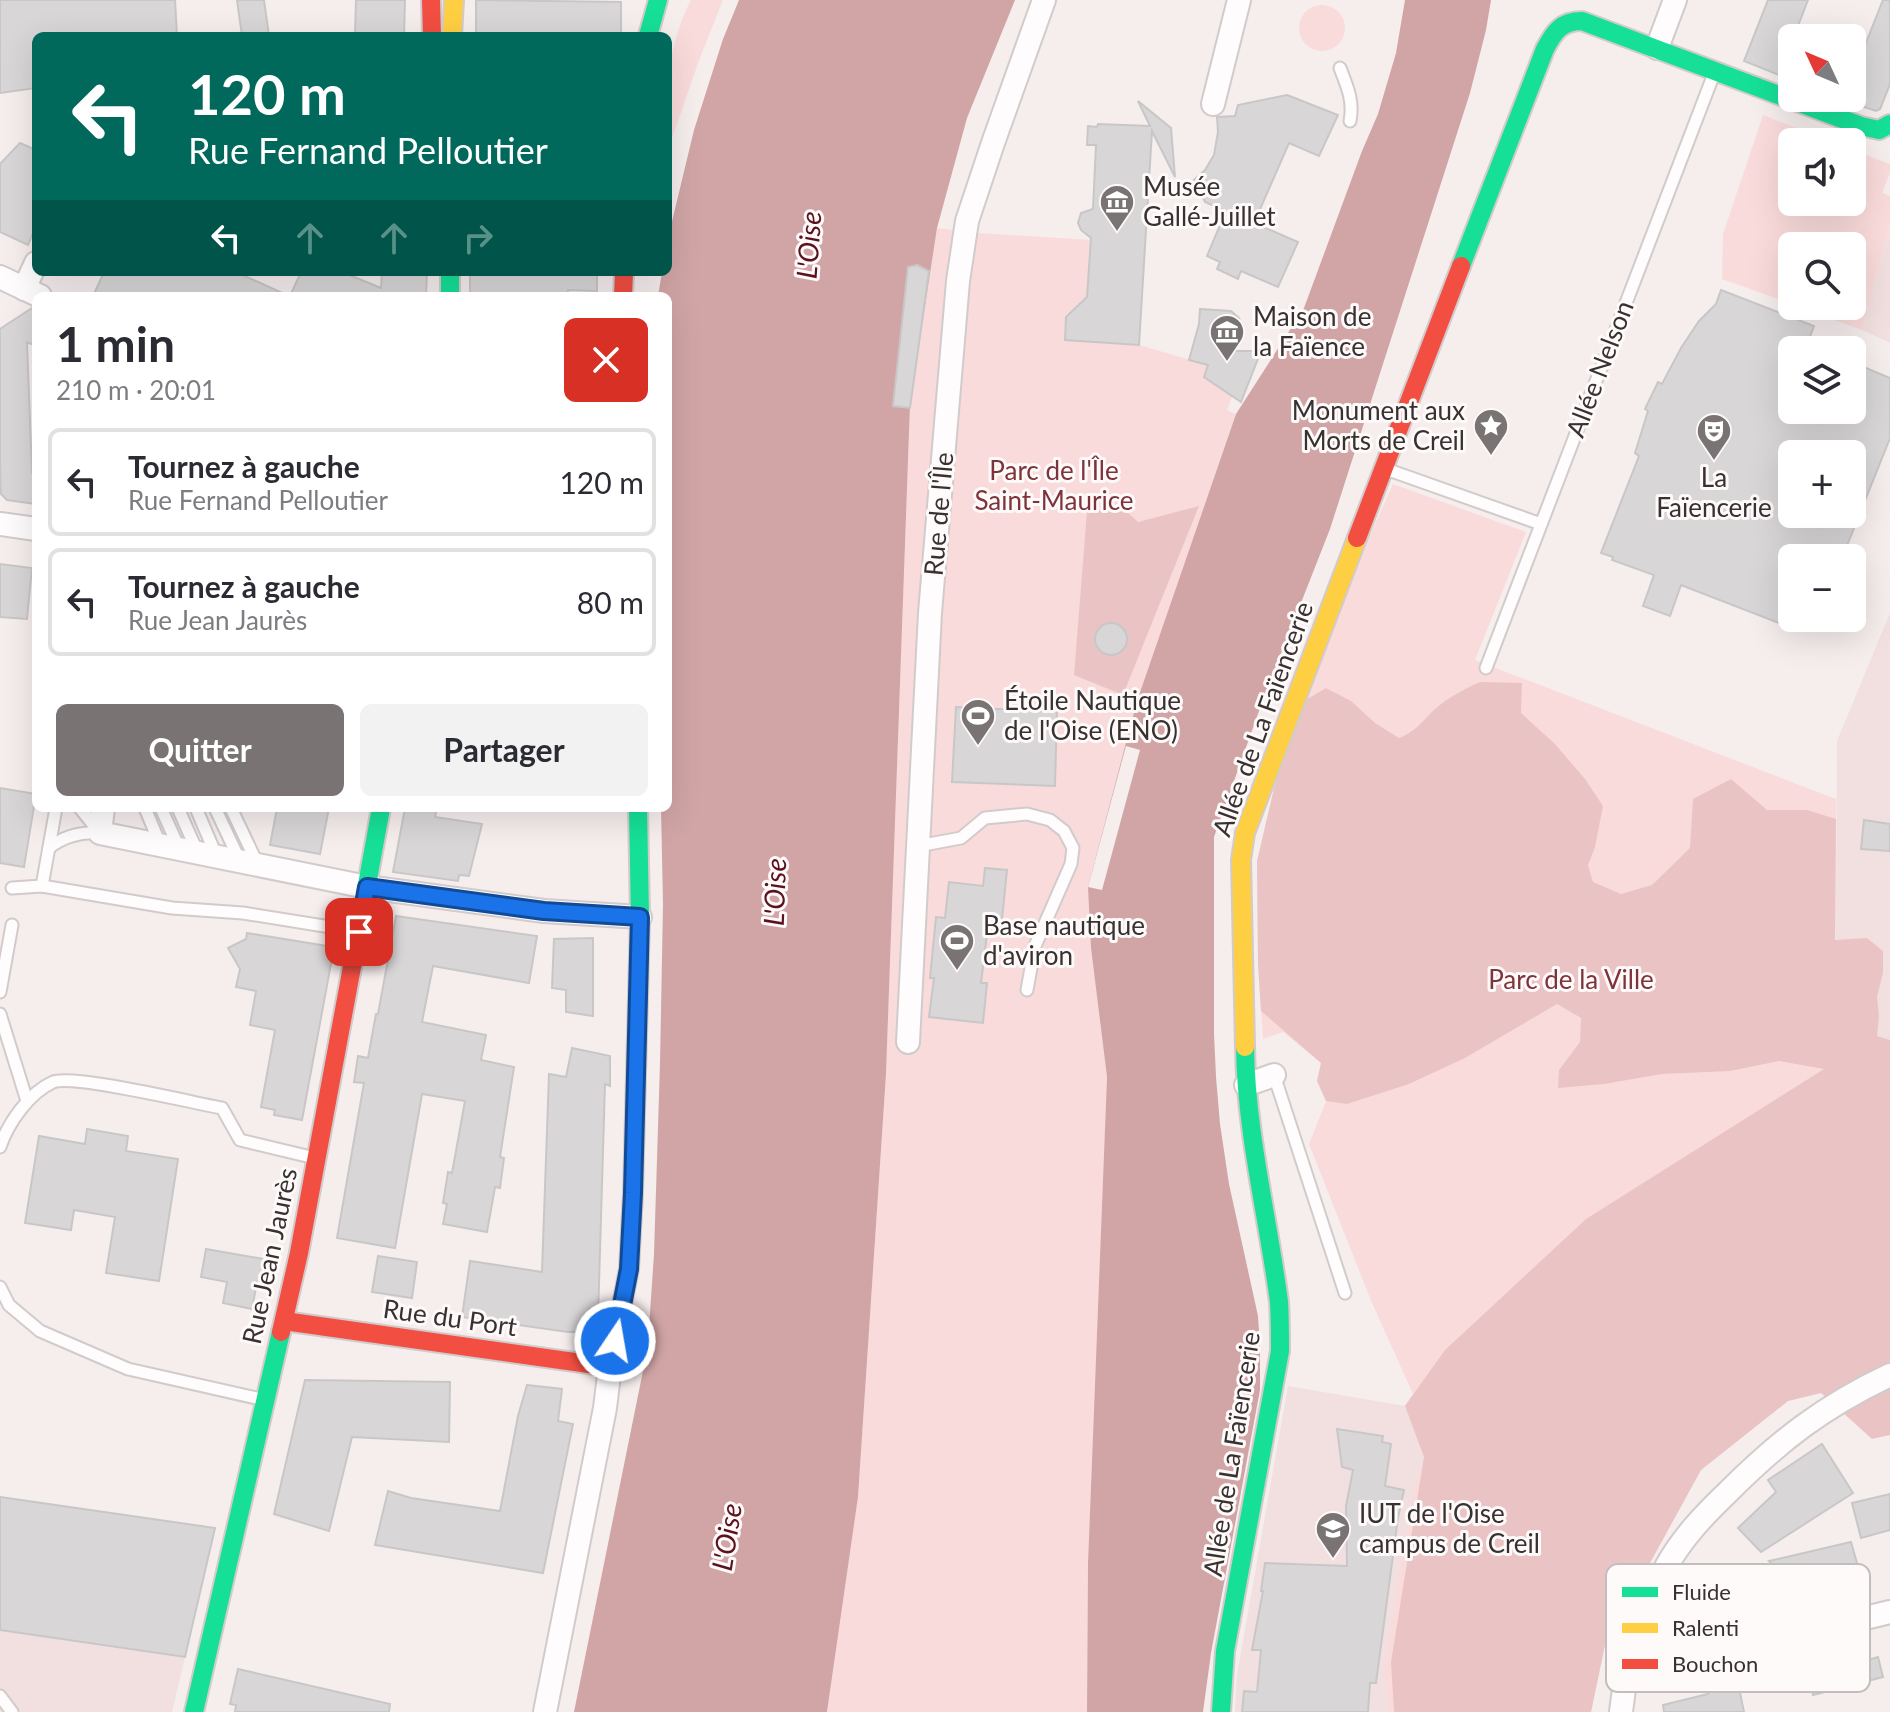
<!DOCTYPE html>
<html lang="fr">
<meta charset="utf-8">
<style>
body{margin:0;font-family:Lato,sans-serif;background:#f2f2f3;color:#2b2b33;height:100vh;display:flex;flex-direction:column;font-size:30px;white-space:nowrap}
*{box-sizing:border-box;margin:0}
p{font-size:26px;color:#7c7c81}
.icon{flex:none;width:44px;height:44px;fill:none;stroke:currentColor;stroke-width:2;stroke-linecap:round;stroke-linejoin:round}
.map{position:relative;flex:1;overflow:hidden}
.panel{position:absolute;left:32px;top:292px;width:640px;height:520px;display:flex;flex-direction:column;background:#fff;border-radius:12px;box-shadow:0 8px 32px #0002}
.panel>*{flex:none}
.top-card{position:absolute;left:32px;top:32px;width:640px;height:244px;border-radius:12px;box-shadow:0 8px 32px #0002;background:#00695c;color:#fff;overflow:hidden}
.needle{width:52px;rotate:314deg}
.tools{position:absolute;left:1778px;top:24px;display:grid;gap:16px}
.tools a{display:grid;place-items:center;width:88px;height:88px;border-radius:12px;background:#fff;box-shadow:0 8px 32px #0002;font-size:40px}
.pin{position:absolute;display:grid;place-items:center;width:68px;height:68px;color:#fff;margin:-34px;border-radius:16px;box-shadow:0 4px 12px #0006}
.me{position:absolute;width:88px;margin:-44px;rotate:12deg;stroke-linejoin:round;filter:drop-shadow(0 0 6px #0008)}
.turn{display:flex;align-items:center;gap:28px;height:168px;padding:0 24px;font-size:36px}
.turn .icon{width:104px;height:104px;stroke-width:2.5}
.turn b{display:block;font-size:56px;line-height:68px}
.lanes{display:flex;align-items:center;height:76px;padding:0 24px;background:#0003;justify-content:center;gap:40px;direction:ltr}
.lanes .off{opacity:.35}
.round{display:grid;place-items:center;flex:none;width:84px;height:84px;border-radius:12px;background:#f2f2f3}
.head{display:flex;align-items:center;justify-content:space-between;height:136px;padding:0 24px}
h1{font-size:48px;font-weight:700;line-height:60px}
.action{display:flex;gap:16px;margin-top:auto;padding:16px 24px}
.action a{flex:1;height:92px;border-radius:12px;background:#7a7373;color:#fff;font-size:32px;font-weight:700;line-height:92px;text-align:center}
.action a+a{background:#f2f2f3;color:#2b2b33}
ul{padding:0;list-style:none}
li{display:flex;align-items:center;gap:24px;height:108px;margin:0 16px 12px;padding:0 8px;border:4px solid #e1e1e2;border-radius:12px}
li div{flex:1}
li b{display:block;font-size:30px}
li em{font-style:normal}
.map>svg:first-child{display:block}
</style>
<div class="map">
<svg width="1890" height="1712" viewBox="0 0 1890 1712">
<rect width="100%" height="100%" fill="#f6eded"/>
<!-- built -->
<g fill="#f2e0e0">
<polygon points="1890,224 1890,343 1862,330"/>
<polygon points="1890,613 1890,1136 1835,1082 1837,741"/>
<polygon points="1288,1386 1405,1406 1424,1457 1393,1712 1235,1712 1237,1675"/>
<polygon points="0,1630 185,1657 172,1712 0,1712"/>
</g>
<!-- green -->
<g fill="#fadbdb">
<path d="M691,0H723L698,63L669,147C663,100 668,43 691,0Z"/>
<circle cx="1322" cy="28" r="23"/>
<polygon points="1763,115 1832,142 1792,142 1792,202 1852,202 1852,150 1890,164 1890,173 1882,193 1890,196 1890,224 1862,330 1796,306 1852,306 1852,246 1792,246 1792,304 1722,279 1723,234"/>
<polygon points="937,228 978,233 1091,240 1087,301 1074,314 1066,314 1065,340 1139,345 1208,365 1204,377 1211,382 1228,370 1241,374 1227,410 1236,414 1137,701 1126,746 1091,948 1107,1077 1088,1563 1087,1712 827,1712 858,1497 886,1074 910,405"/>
<polygon points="1393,484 1526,532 1475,660 1836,799 1835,1082 1821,1393 1788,1401 1701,1470 1605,1645 1591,1712 1388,1712 1384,1666 1412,1501 1424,1457 1405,1406 1413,1394 1372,1303 1309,1144 1326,1101 1317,1081 1321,1063 1283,1032 1263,1039 1258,964 1257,861 1331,622"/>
</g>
<!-- forest -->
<g fill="#eac4c5">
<polygon points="1199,506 1123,695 1074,675 1087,511 1124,509 1138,522"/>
<path d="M1480,682L1522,683L1521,713L1555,744L1585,779L1603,806L1595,847L1588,865L1593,882L1621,894L1652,885L1690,848L1693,799L1731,779L1767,810H1807L1836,819L1835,940L1867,938L1883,951V973L1877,997L1879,1016L1877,1036L1890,1040V1435L1872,1439L1821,1393L1788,1401L1701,1470L1605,1645L1591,1712H1394L1391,1662L1424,1457L1405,1406L1445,1350L1586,1219L1824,1069L1779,1061L1730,1071L1662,1074L1604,1084L1558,1088L1559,1070L1580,1042L1581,1018L1557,1004L1465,1058L1409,1084L1347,1104L1326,1101L1317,1081L1321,1063L1261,1011L1258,964L1257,861L1274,788L1304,701L1326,688L1351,701L1375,723L1399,738C1417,731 1421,722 1434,710C1447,698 1464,689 1480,682Z"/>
</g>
<!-- water -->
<g fill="#d1a5a6">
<polygon points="739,0 1015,0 967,118 937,228 910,405 886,1074 858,1497 827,1712 574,1712 646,1356 649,1327 654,1254 660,1064 663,904 661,808 668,808 668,296 658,296 662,272 668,272 668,238 694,130 723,39"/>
<polygon points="1405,0 1491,0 1486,30 1470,93 1330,529 1264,697 1214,837 1214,1034 1216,1077 1220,1124 1229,1184 1258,1316 1260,1347 1260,1390 1211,1653 1203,1712 1087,1712 1088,1563 1107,1077 1091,948 1088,887 1137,701 1236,414 1304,308 1362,151 1378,114 1396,53"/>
</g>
<!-- pier -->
<polygon fill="#f6eded" points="1126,746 1140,750 1102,890 1088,887"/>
<!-- building -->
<g fill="#d9d6d8" stroke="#c8c7c8" stroke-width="2" fill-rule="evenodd">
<polygon points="0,0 175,0 177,36 36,36 36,88 0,93"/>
<polygon points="237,0 264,0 269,36 242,36"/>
<polygon points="356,0 405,0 404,36 355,36"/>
<polygon points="476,0 621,2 621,36 476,36"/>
<polygon points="1768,0 1808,0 1779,75 1744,61"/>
<polygon points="1883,0 1890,0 1890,84 1880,109 1876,111 1852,103 1852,78"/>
<polygon points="1287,95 1338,115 1319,156 1289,143 1254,223 1298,242 1278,287 1241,271 1238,279 1217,269 1220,262 1207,256 1226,211 1205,202 1194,180 1205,170 1214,155 1218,132 1217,117 1235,116 1238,105"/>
<polygon points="1138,101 1171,128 1175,177 1152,131 1139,345 1065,340 1066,317 1087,297 1091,238 1081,230 1078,223 1081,213 1093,209 1096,145 1087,145 1088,126 1097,127 1098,124 1150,126"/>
<polygon points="20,143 36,150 36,226 28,245 0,232 0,164"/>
<polygon points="917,265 929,271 910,408 893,406 908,267"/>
<polygon points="104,272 236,272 289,296 93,296"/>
<polygon points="301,272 342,272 381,288 382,272 427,272 426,296 290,296"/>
<polygon points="470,272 597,272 597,291 568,290 568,296 470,296"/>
<path d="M1721,290L1814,326L1805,350H1792V410H1852V362L1890,378V438L1842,558H1792V628L1681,585L1670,616L1643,606L1654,575L1612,560L1613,557L1601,553L1639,456L1635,453L1648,411L1645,409L1658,382L1662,384L1681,348L1699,321L1716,304ZM1792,454H1852V514H1792Z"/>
<polygon points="32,308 36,309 36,346 27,342 32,473 36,474 36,504 7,500 1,494 0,461 0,329"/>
<polygon points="1200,309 1231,311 1239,318 1241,325 1233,351 1261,351 1241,402 1204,377 1208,365 1189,360 1199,324"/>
<polygon points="0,564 32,568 27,619 0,617"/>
<circle cx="1111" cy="639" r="16"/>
<polygon points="956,707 1057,712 1055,786 952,782"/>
<polygon points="0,788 36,794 24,867 0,863"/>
<polygon points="277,808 329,808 320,854 270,845"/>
<polygon points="405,808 437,808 435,817 482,824 469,876 459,875 458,881 393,872"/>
<polygon points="1864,820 1890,824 1890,851 1861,849"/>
<polygon points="985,868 1007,870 1002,919 989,917 981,983 987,983 983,1023 929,1017 934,978 930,978 936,917 945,918 949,882 983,886"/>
<polygon points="396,916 537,936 529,983 433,966 422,1022 486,1035 481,1060 514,1067 500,1157 504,1158 500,1188 495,1187 487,1232 443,1224 447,1204 443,1203 448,1172 452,1173 465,1101 422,1094 395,1248 337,1238 364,1083 354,1082 358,1056 368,1058 376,1014 378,1014"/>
<polygon points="247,933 327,946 333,953 302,1120 274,1115 275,1110 261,1107 275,1030 250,1025 256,991 236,987 240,969 228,948 246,939"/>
<polygon points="593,938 593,1016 566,1012 566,990 552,988 554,939"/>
<polygon points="572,1048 610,1056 610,1086 605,1084 598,1317 583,1332 568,1332 462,1317 470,1261 542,1272 549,1074 566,1077"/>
<polygon points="87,1129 128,1136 126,1151 178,1159 159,1281 106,1273 115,1217 74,1210 71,1230 25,1223 39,1136 85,1144"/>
<polygon points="206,1249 275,1261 271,1285 257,1282 252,1309 223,1303 227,1282 201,1277"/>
<polygon points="378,1256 417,1262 412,1298 372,1292"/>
<polygon points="305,1380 450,1382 449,1442 352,1437 329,1531 274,1514"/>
<polygon points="527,1385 562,1389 558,1421 573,1424 543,1573 375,1545 388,1491 411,1498 500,1511 518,1416"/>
<polygon points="1337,1429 1383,1436 1382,1442 1391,1444 1385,1486 1404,1490 1398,1518 1376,1683 1370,1683 1368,1712 1242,1712 1244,1691 1257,1692 1261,1650 1252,1650 1263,1591 1261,1591 1265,1563 1347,1566 1346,1506 1353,1470 1342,1467"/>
<polygon points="1822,1444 1853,1493 1761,1552 1738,1528 1776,1492 1768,1480"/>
<polygon points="1890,1494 1890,1530 1861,1538 1852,1503"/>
<polygon points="0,1497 215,1528 185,1657 0,1630"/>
<polygon points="1851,1542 1863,1584 1817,1598 1816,1595 1788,1602 1779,1571 1769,1561"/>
<polygon points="1865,1650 1868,1660 1878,1657 1883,1677 1813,1695 1806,1668"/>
<polygon points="238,1669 390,1704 389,1712 235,1712 236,1705 230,1704"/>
<polygon points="1738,1683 1744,1712 1664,1712 1663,1705 1708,1694 1708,1691"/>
</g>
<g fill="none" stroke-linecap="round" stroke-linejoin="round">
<defs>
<g id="lane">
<path d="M1340,68C1347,86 1354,101 1350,121"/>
<polyline points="1383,468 1541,524"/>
<polyline points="1486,668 1715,71"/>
<polyline points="56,808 42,886 172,908 243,913 355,931"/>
<polyline points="80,808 100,833"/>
<polyline points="145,808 160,844"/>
<polyline points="161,808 179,848"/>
<polyline points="178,808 197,851"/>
<polyline points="196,808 216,855"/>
<polyline points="215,808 240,861"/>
<polyline points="231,808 258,865"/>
<polyline points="918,846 961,838 985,818 1027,814 1050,820 1064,831 1073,848 1071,864 1035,946 1027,990"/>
<path d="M49,848C64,836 81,832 100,833"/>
<polyline points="12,888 42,886"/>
<polyline points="0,992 12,925"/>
<polyline points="0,1014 27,1101"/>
<polyline points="1274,1075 1345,1293"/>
<path d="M0,1147C8,1123 29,1093 53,1082C73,1074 194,1103 222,1108L240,1140L315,1158"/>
<polyline points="0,1287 9,1305 40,1331 128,1369 265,1400"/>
<polyline points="0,1696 12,1712"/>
</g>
<g id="street">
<polyline points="1657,48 1675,0"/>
<polyline points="1213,104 1239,0"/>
<polyline points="0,277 40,296"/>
<polyline points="24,289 36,263"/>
<polyline points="0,524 36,529"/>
<polyline points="103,808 100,833 367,887 544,911 640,917"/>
<polyline points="908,1042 930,613 958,281 967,221 993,143 1044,0"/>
<polyline points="1246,1085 1274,1075"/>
<polyline points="1628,1676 1890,1612"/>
<polyline points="545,1712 605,1408 610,1367"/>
<path d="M1621,1712C1626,1665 1642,1608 1666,1567C1682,1538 1704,1515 1728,1492C1779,1441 1824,1406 1890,1375"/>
</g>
<g id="fast">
<polyline points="648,36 658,0"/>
<path d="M1461,266L1545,49C1554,32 1561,21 1582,21L1861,126L1879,130L1890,124"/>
<polyline points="450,272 450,296"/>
<polyline points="354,956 381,808"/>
<polyline points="613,1349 629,1269 633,1193 640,917 638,808"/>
<polyline points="194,1712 281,1332"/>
<path d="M1221,1712L1225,1651L1280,1351C1280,1335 1280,1318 1279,1302C1268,1217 1246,1133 1245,1047"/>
</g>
<g id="slow">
<polyline points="452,36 454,0"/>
<polyline points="1245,1047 1241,860 1245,833 1357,538"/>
</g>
<g id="jam">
<polyline points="431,0 432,36"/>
<polyline points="623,296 624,272"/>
<polyline points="1357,538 1461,266"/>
<polyline points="284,1321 610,1367 613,1349"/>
<polyline points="281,1332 299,1253 354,956"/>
</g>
</defs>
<!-- lane casing -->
<use href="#lane" stroke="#d2cbcb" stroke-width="15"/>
<!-- street casing -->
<use href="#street" stroke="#d2cbcb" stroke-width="26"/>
<!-- fast casing -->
<use href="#fast" stroke="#d2cbcb" stroke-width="22"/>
<!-- slow casing -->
<use href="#slow" stroke="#d2cbcb" stroke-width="22"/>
<!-- jam casing -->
<use href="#jam" stroke="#d2cbcb" stroke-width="22"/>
<!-- lane -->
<use href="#lane" stroke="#fefcfc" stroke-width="11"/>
<!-- street -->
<use href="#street" stroke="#fefcfc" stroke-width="22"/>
<!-- fast -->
<use href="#fast" stroke="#16e098" stroke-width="18"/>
<!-- slow -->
<use href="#slow" stroke="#ffcf43" stroke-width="18"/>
<!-- jam -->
<use href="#jam" stroke="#f24e42" stroke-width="18"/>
</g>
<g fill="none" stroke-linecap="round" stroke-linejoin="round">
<defs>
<polyline id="route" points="359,932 367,887 544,911 640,917 633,1193 629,1269 615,1341"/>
</defs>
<!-- route casing -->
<use href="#route" stroke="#114b97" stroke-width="20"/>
<!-- route -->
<use href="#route" stroke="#1a73e8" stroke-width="14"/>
</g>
<!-- icons -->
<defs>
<symbol id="museum-pin" viewBox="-11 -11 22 30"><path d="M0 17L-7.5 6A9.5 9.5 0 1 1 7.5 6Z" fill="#7a7373" stroke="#fefafa"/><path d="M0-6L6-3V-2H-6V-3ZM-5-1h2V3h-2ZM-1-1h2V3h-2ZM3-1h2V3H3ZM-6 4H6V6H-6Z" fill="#fff"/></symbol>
<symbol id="sight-pin" viewBox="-11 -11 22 30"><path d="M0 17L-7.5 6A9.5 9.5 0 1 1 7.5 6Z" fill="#7a7373" stroke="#fefafa"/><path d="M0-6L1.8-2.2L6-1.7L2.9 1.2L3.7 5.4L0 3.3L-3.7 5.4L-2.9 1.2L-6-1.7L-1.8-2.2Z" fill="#fff"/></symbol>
<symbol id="theatre-pin" viewBox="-11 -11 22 30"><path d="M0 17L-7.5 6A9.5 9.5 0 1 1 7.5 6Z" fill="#7a7373" stroke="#fefafa"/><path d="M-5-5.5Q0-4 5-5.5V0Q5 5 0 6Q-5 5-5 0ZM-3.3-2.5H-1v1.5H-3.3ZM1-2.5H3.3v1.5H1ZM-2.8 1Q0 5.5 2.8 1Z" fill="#fff"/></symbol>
<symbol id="stadium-pin" viewBox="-11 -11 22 30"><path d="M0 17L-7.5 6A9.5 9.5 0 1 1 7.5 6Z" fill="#7a7373" stroke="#fefafa"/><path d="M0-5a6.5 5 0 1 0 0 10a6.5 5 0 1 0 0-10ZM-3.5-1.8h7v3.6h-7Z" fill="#fff"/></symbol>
<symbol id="university-pin" viewBox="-11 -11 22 30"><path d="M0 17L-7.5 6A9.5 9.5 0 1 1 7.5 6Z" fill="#7a7373" stroke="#fefafa"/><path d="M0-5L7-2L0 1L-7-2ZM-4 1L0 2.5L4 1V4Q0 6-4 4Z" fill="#fff"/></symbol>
</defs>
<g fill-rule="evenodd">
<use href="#museum-pin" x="1097" y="182" width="40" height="54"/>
<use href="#museum-pin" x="1207" y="312" width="40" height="54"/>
<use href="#sight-pin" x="1471" y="406" width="40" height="54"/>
<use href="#theatre-pin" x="1694" y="411" width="40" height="54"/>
<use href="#stadium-pin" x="958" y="696" width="40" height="54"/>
<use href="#stadium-pin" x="937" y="921" width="40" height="54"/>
<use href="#university-pin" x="1313" y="1509" width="40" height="54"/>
</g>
<g text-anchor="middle" stroke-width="6" stroke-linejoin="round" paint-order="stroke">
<!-- poi labels -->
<g font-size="26" fill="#383131" stroke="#fefafa" text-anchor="start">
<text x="1143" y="196">Musée<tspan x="1143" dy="30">Gallé-Juillet</tspan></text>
<text x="1253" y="326">Maison de<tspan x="1253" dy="30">la Faïence</tspan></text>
<text x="1465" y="420" text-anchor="end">Monument aux<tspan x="1465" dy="30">Morts de Creil</tspan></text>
<text x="1714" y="487" text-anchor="middle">La<tspan x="1714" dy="30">Faïencerie</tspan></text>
<text x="1004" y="710">Étoile Nautique<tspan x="1004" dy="30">de l'Oise (ENO)</tspan></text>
<text x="983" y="935">Base nautique<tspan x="983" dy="30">d'aviron</tspan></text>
<text x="1359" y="1523">IUT de l'Oise<tspan x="1359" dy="30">campus de Creil</tspan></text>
</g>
<!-- street labels -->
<g font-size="26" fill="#383131" stroke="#fefafa">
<text transform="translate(1600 369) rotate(-69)" y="9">Allée Nelson</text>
<text transform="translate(939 514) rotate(-85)" y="9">Rue de l'Île</text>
<text transform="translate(1263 719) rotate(-70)" y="9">Allée de La Faïencerie</text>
<text transform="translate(270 1256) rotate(-78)" y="9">Rue Jean Jaurès</text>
<text transform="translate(450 1318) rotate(8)" y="9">Rue du Port</text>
<text transform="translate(1232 1454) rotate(-81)" y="9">Allée de La Faïencerie</text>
</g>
<!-- park labels -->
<g font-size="26" fill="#7d3339" stroke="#fefafa">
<text x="1054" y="480">Parc de l'Île<tspan x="1054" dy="30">Saint-Maurice</tspan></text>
<text x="1571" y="989">Parc de la Ville</text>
</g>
<!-- water labels -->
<g font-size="28" font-style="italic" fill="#5b121d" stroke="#fefafa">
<text transform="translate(809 245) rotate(-86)" y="10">L'Oise</text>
<text transform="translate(775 892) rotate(-88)" y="10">L'Oise</text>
<text transform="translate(727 1537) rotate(-81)" y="10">L'Oise</text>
</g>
</g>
<!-- legend -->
<rect x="1606" y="1564" width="264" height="128" rx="12" fill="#fefafa" stroke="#c3bebe" stroke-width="2"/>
<rect x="1622" y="1587" width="36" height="10" fill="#16e098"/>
<rect x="1622" y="1623" width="36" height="10" fill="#ffcf43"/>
<rect x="1622" y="1659" width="36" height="10" fill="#f24e42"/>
<g font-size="22" fill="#383131">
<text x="1672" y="1600">Fluide</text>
<text x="1672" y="1636">Ralenti</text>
<text x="1672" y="1672">Bouchon</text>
</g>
</svg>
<div class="tools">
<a><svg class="needle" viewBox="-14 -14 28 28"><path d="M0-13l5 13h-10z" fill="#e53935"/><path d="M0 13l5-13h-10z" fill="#7c7c81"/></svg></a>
<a><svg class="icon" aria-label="sound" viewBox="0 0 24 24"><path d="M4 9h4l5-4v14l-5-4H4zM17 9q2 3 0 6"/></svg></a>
<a><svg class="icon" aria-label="search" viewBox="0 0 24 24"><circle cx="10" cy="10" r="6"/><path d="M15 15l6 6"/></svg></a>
<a><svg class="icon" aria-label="layers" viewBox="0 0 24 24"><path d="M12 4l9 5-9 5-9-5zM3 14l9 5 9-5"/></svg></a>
<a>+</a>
<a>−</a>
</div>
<div class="pin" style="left:359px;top:932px;background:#d93025"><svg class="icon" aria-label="arrive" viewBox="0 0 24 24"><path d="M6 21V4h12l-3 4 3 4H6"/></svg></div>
<svg class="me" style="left:615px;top:1341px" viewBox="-20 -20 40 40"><circle r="17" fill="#1a73e8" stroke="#fff" stroke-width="3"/><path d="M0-11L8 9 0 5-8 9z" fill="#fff"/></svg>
<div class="top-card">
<div class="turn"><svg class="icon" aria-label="left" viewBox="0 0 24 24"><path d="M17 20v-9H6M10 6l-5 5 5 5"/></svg><div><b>120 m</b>Rue Fernand Pelloutier</div></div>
<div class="lanes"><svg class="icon" aria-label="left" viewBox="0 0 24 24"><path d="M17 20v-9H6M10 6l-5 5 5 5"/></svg><svg class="icon off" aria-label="ahead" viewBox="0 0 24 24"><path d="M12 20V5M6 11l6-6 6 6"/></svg><svg class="icon off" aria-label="ahead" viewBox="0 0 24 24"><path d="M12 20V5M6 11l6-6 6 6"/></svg><svg class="icon off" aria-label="right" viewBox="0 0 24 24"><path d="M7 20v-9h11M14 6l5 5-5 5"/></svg></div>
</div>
<section class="panel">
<div class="head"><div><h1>1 min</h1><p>210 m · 20:01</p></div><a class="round" style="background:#d93025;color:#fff"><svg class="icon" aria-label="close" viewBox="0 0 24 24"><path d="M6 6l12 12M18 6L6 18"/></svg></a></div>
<ul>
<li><svg class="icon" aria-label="left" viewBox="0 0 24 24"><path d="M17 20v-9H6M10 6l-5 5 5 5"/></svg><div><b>Tournez à gauche</b><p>Rue Fernand Pelloutier</p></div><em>120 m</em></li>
<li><svg class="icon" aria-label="left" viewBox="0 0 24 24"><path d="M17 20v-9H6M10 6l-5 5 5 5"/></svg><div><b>Tournez à gauche</b><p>Rue Jean Jaurès</p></div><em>80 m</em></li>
</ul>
<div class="action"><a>Quitter</a><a>Partager</a></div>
</section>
</div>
